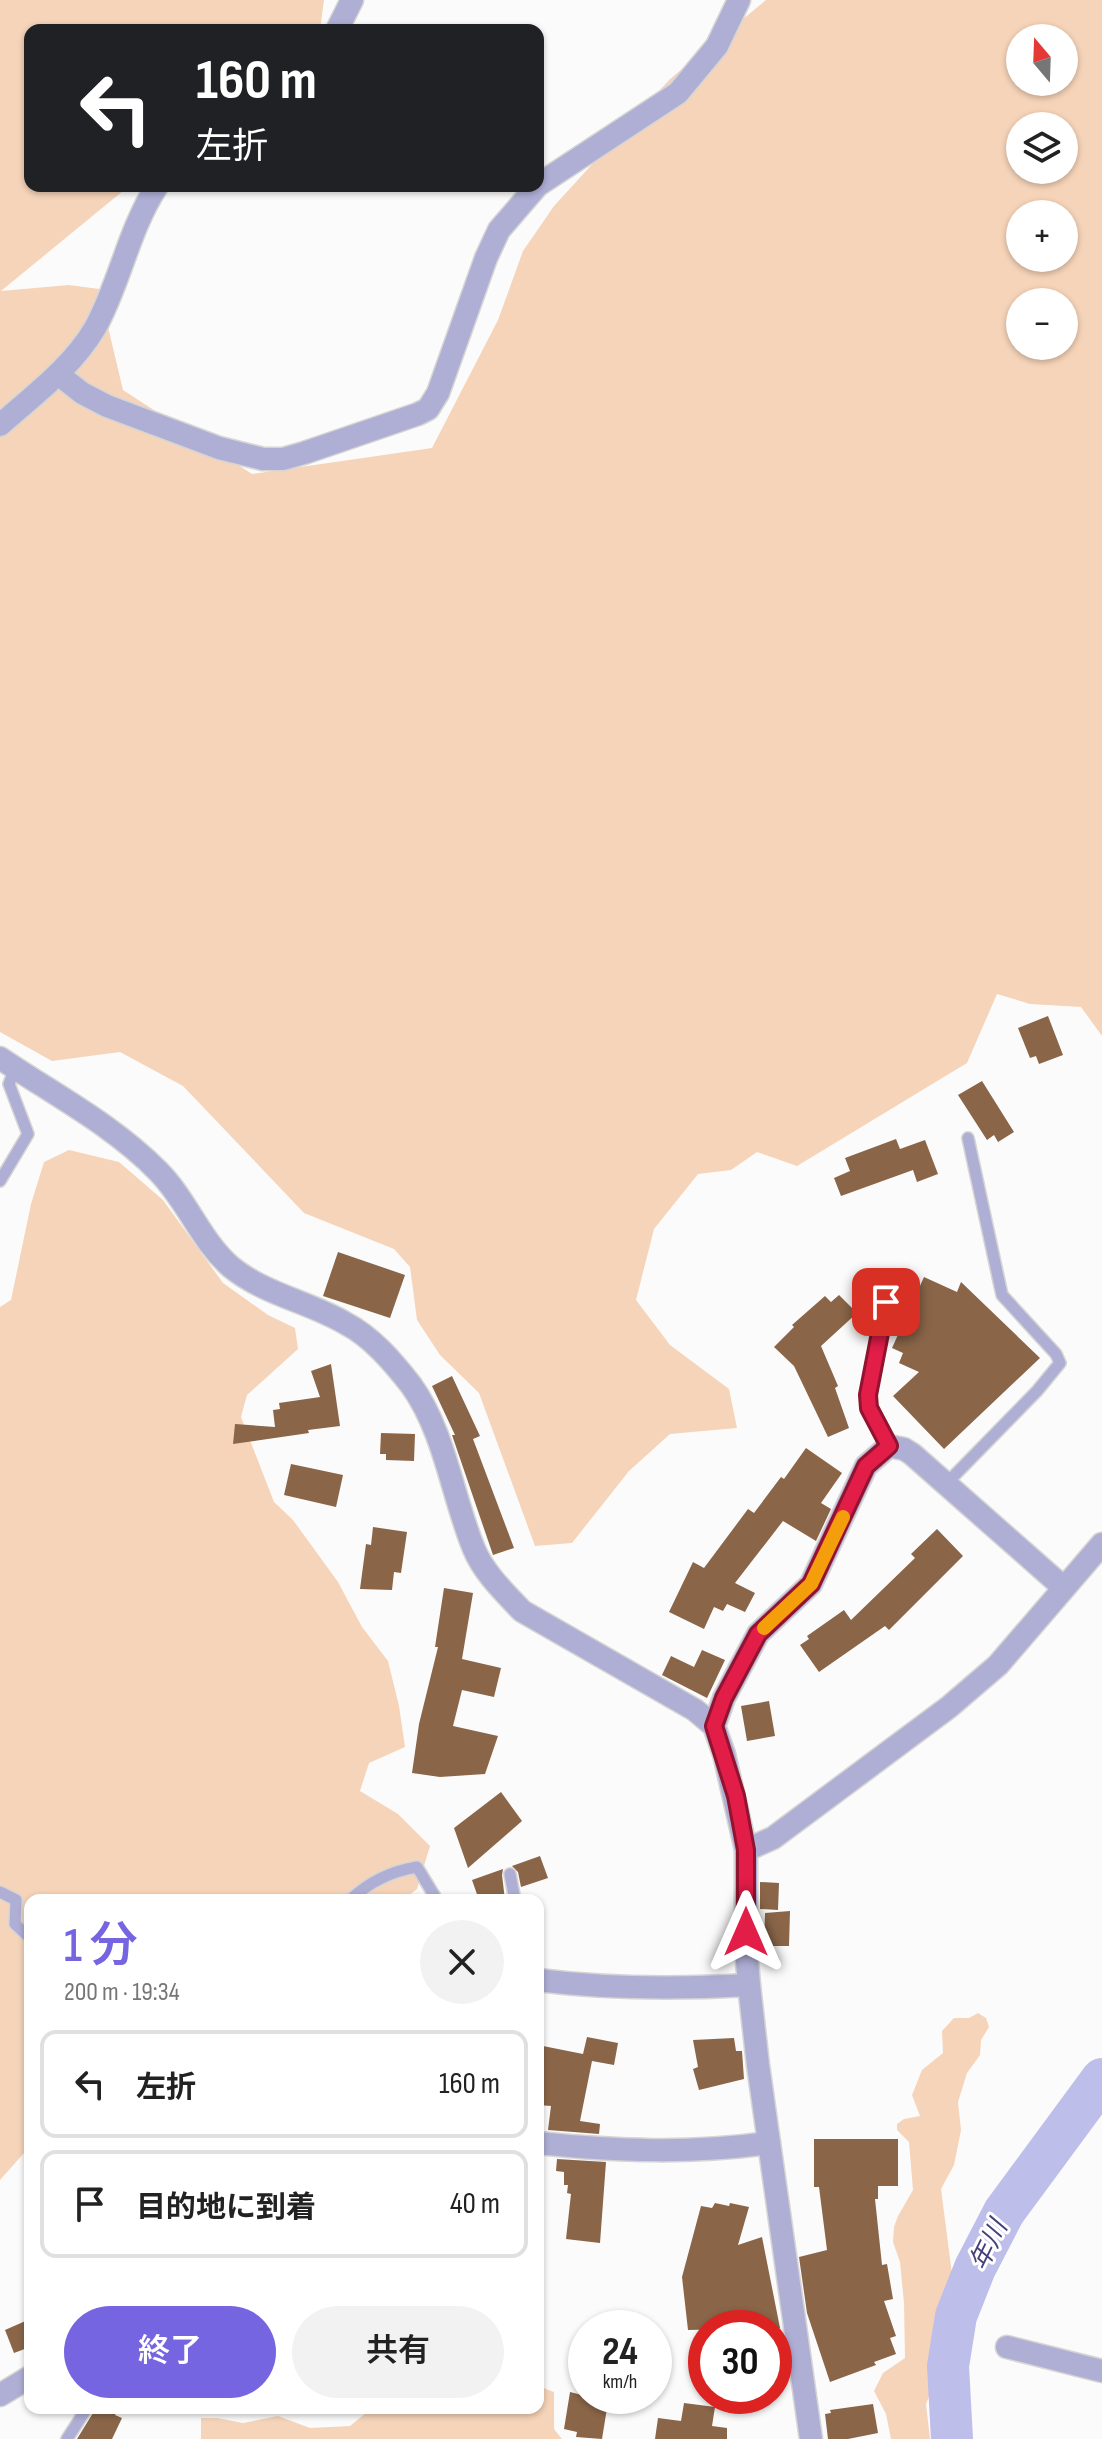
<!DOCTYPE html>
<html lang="ja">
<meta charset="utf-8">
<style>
body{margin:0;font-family:"Sofia Sans Condensed","Noto Sans JP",sans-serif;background:#f2f2f2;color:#222;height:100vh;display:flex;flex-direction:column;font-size:30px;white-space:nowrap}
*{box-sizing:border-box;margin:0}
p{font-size:26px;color:#767676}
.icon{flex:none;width:44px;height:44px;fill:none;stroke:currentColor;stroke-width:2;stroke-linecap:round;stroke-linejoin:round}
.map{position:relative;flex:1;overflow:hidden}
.side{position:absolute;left:24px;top:1894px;width:520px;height:520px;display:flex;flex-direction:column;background:#fff;border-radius:16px;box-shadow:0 2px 6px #0004}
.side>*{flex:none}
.guide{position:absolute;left:24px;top:24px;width:520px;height:168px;border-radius:16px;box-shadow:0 2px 6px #0004;background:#202124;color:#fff;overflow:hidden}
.needle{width:52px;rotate:341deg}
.buttons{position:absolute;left:1006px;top:24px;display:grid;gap:16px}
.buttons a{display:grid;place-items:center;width:72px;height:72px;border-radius:50%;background:#fff;box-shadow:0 2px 6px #0004;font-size:40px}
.speed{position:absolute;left:568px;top:2310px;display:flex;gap:16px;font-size:40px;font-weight:700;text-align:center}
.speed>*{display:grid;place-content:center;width:104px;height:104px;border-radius:50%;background:#fff;box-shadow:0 2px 6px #0004;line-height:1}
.speed small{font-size:20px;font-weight:400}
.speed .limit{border:12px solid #d22;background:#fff;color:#111}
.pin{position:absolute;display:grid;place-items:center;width:68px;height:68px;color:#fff;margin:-34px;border-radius:16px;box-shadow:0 4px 12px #0006}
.me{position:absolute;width:88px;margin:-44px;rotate:0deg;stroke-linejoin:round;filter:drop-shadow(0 0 6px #0008)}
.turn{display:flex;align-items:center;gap:28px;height:168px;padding:0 40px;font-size:36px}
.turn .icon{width:104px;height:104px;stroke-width:2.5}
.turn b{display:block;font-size:56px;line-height:68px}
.round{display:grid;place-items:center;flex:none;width:84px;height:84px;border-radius:42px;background:#f2f2f2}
.overview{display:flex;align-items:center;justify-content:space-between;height:136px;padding:0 40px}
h1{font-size:48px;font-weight:600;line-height:60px;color:#7565e0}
.primary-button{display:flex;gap:16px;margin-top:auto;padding:16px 40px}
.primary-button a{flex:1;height:92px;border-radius:48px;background:#7565e0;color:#fff;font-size:32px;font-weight:600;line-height:92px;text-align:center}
.primary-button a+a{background:#f2f2f2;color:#222}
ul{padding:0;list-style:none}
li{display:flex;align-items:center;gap:24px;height:108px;margin:0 16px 12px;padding:0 24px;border:4px solid #e0e0e0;border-radius:16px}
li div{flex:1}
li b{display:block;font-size:30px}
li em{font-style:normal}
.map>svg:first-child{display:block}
</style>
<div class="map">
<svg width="1102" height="2439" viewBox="0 0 1102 2439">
<rect width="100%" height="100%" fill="#fbfbfb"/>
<!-- green -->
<g fill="#f6d4b9" fill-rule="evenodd">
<path d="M0,0H324L320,30H30V186H129L1,291L69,285L99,289L123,390L252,474L432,448L498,320L523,251L554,206L670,79L766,0H1102V1036L1081,1007L1030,1004L997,994L967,1063L797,1166L757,1152L731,1170L698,1174L654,1229L636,1300L670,1345L729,1389L737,1428L670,1434L629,1471L572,1543L535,1546L479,1393L440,1355L417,1320L410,1267L394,1249L304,1213L183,1086L120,1052L52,1061L0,1032ZM1020,38H1064V82H1020ZM1020,126H1064V170H1020ZM1020,214H1064V258H1020ZM1020,302H1064V346H1020Z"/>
<polygon points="69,1150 119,1162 163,1200 223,1283 268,1315 295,1328 298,1349 247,1395 241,1417 274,1502 293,1520 338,1582 362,1627 388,1661 399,1706 405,1747 369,1763 360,1791 398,1814 430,1846 417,1889 403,1900 30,1900 30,2152 24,2153 0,2180 0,1307 11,1300 31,1204 44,1162"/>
<polygon points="978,2013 986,2018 989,2027 981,2040 980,2055 967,2073 958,2102 961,2130 954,2165 941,2189 952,2274 946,2294 935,2347 936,2380 926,2404 930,2439 891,2439 886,2414 874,2391 883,2373 905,2358 904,2303 900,2262 893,2242 894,2227 898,2216 913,2190 909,2142 897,2130 897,2124 904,2119 920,2116 912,2095 922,2070 943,2053 942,2031 954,2018 969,2018"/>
<polygon points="538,2386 554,2392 554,2429 562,2439 201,2439 201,2418 217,2418 243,2423 278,2416 310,2428 350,2426 372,2408 538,2408"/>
</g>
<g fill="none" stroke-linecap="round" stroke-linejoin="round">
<!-- river -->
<polyline stroke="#bebeeb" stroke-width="42" points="952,2439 948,2366 956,2316 975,2268 1004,2212 1102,2079"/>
</g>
<!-- building -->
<g fill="#8a6548">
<polygon points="1048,1016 1063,1055 1039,1064 1036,1056 1030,1058 1018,1028"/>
<polygon points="982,1081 1014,1132 998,1142 994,1135 987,1140 958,1095"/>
<polygon points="896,1139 900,1149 925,1140 938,1174 917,1182 913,1170 841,1196 834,1178 850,1171 845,1158"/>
<polygon points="338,1252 405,1275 390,1318 323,1296"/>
<polygon points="924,1277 957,1292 961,1282 1040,1358 944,1449 893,1396 919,1372 899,1363 903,1353 892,1348"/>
<polygon points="839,1295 857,1313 821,1346 838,1386 835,1388 849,1428 828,1437 794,1366 774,1347 794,1327 792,1325 825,1296 831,1302"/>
<polygon points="331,1364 340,1426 308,1430 309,1433 233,1444 235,1424 275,1427 273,1410 280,1409 279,1403 320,1397 311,1371"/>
<polygon points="452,1376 480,1436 473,1439 514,1548 493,1555 452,1435 455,1435 432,1386"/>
<polygon points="381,1433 415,1434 414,1461 386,1460 386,1454 380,1454"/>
<polygon points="806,1448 842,1473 821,1503 831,1509 816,1541 783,1521 735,1583 755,1593 745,1612 727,1604 723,1611 714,1607 704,1629 669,1612 693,1562 704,1568 748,1509 754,1513 781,1477 784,1479"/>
<polygon points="291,1464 343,1475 336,1507 284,1495"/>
<polygon points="373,1527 407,1532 401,1573 394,1572 392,1590 360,1589 366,1544 371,1545"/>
<polygon points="937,1529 963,1556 889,1630 885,1626 819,1672 800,1645 809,1639 807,1636 844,1610 851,1620 915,1558 911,1554"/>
<polygon points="444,1588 473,1593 462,1659 501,1668 494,1697 462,1690 453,1726 498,1736 485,1774 440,1777 412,1773 419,1724 438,1647 435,1647"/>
<polygon points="702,1650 725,1660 707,1698 662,1675 671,1656 694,1667"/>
<polygon points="769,1701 775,1736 747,1741 741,1706"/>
<polygon points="501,1792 522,1821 468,1868 454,1828"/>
<polygon points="540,1856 548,1878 521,1887 518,1872 512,1866"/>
<polygon points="503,1869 502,1875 505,1900 479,1900 472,1880"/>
<polygon points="760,1882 779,1883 778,1910 760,1909"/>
<polygon points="790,1911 789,1946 764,1946 765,1913"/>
<polygon points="587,2037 618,2043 614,2065 592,2061 580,2121 600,2124 599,2134 548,2130 551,2106 538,2105 538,2045 583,2054"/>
<polygon points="734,2038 736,2051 742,2051 744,2079 699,2090 693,2069 698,2067 693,2040"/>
<polygon points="814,2139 898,2139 898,2186 878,2186 878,2199 875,2199 882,2265 887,2264 893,2299 884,2301 896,2336 890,2338 896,2354 874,2362 876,2365 830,2382 807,2313 799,2257 827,2250 819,2187 814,2187"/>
<polygon points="557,2159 606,2162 600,2243 566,2239 571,2194 567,2193 568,2185 564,2185 564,2172 556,2171"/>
<polygon points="715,2203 729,2206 730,2203 749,2207 738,2245 762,2237 780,2328 688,2330 682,2277 701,2206 712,2208"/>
<polygon points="30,2319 30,2347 14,2353 5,2330"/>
<polygon points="570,2392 586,2396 609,2396 602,2439 576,2437 577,2432 564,2429"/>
<polygon points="684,2403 715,2407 712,2426 727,2428 727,2439 655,2439 658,2418 681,2421"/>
<polygon points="873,2404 878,2433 848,2439 828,2439 825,2414 831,2413 830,2410"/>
<polygon points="96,2408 118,2408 115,2415 122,2418 112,2439 77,2439"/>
</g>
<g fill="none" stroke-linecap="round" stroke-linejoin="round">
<defs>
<g id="service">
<polyline points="0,1181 28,1134 9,1084 15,1068"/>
<path d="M889,1446C883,1434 873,1421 869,1408C863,1384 885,1306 891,1279"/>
<polyline points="946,1484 1037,1391 1060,1363 1056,1354 1002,1295 968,1138"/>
<polyline points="510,1874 515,1900"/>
<polyline points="0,1892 16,1900 15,1924 30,1938"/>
<path d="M350,1900C369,1882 392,1871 417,1867L437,1900"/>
<polyline points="67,2439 87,2408"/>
</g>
<g id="minor">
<polyline points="337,30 352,0"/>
<polyline points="538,185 678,93 717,46 739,0"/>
<polyline points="58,374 82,393 107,406 219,448 263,459 283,459 304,453 418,414 428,409 438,393 486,258 499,230 537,186"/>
<path d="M0,425C34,395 72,367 95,328C120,283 128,231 157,186"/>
<path d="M0,1058C53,1094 113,1125 158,1171C187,1200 200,1240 231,1267C264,1294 309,1302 345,1323C372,1337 393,1362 411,1385C445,1432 452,1496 474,1549C484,1573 504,1592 522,1611L695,1710L714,1726L724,1754L746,1850V1949L749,1985L758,2065L811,2439"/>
<polyline points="714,1726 724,1698 758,1634 811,1584 866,1466 889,1446 904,1449 912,1454 1064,1588"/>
<polyline points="746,1850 773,1838 949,1707 998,1665 1102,1544"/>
<path d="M538,1980C608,1989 679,1989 749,1985"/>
<path d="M538,2143C616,2151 691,2154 769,2143"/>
<polyline points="1007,2347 1102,2371"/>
<polyline points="0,2395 30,2377"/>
</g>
</defs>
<!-- service casing -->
<use href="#service" stroke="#d6d5d4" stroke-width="14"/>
<!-- minor casing -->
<use href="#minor" stroke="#d6d5d4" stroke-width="25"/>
<!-- service -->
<use href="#service" stroke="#afafd6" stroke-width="11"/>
<!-- minor -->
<use href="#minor" stroke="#afafd6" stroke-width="22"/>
</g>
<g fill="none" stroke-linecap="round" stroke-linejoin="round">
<defs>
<polyline id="route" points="746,1932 746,1850 736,1796 714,1726 724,1698 758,1634 811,1584 866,1466 889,1446 869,1408 868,1395 886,1302"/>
</defs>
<!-- route casing -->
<use href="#route" stroke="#92132f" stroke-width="20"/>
<!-- route -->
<use href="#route" stroke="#e11d48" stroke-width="14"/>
<!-- slow -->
<polyline stroke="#f59e0b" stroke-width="14" points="764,1628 811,1584 843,1517"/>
</g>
<g text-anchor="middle" stroke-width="6" stroke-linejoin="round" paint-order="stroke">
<!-- water labels -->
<g font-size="26" font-style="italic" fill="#454079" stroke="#fff">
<text transform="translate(988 2245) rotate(-64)" y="9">年川</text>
</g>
</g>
</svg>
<div class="buttons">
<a><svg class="needle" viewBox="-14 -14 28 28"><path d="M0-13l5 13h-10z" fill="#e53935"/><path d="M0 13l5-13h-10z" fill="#767676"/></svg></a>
<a><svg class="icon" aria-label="layers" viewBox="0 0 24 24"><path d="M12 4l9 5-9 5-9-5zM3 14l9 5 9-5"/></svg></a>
<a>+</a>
<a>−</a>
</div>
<div class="speed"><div>24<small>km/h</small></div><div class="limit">30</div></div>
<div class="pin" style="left:886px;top:1302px;background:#d93025"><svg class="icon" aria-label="arrive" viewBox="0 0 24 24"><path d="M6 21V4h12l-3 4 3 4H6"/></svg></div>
<svg class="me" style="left:746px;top:1932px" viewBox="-20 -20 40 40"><path d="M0-17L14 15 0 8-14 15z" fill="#e11d48" stroke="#fff" stroke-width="4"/></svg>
<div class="guide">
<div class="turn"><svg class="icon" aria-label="left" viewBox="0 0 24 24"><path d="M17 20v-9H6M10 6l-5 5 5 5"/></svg><div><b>160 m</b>左折</div></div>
</div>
<section class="side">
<div class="overview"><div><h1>1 分</h1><p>200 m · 19:34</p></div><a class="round"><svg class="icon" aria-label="close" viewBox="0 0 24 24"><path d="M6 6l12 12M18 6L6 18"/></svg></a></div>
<ul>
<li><svg class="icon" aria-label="left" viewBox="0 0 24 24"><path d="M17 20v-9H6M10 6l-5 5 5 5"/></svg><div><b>左折</b></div><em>160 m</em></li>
<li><svg class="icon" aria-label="arrive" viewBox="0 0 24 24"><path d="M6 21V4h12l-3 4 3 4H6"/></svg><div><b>目的地に到着</b></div><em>40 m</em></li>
</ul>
<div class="primary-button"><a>終了</a><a>共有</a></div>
</section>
</div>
